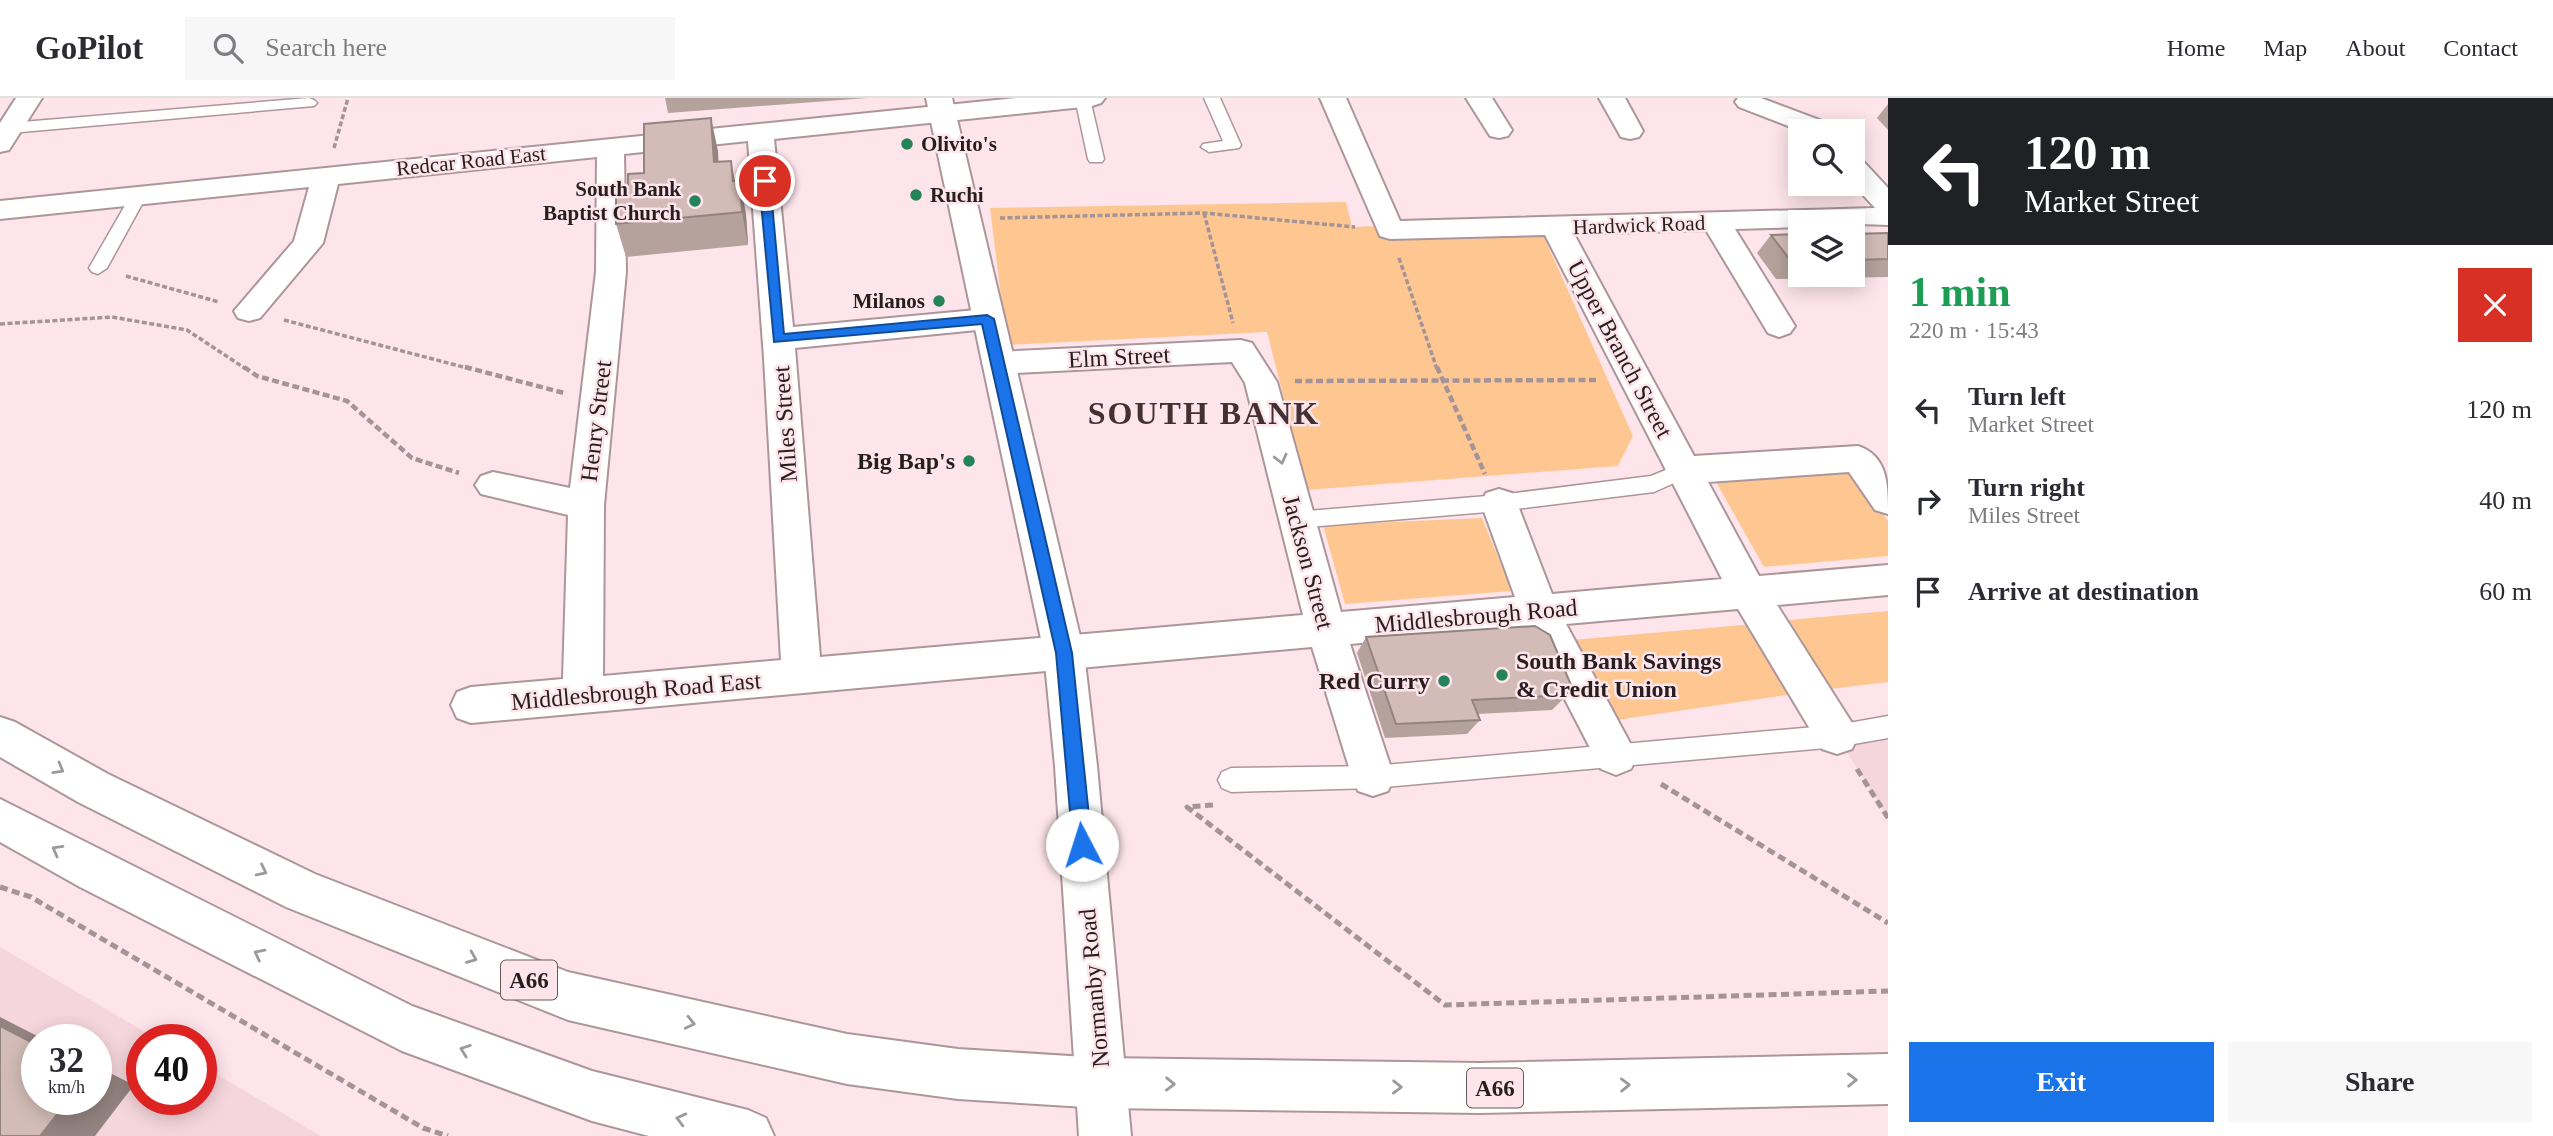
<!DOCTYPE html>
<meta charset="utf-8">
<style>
body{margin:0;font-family:Georgia,serif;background:#f7f7f7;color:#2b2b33;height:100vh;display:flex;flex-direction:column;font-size:26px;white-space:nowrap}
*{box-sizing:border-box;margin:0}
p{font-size:23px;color:#7c7c81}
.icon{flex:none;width:38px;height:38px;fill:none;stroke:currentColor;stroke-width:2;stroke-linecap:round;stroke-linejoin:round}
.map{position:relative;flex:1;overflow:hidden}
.drawer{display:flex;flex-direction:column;background:#fff;width:665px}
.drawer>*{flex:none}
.hud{background:#202124;color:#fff;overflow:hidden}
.tools{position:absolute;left:1788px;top:21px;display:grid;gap:14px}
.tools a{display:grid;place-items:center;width:77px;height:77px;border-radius:0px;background:#fff;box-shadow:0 4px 18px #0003;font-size:35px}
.speed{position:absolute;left:21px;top:926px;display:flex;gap:14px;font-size:35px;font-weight:700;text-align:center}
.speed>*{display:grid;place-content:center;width:91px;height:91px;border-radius:50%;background:#fff;box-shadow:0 4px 18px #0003;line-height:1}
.speed small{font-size:18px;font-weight:400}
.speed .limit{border:10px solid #d22;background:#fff;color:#111}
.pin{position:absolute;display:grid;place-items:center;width:60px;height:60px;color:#fff;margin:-30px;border:4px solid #fff;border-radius:50%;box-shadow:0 2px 7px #0007}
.me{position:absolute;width:77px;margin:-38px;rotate:355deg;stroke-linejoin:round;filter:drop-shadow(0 0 5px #0008)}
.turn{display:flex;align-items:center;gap:24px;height:147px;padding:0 21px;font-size:32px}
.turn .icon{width:91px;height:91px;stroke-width:2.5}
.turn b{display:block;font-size:49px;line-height:60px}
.round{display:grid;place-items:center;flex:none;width:74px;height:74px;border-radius:0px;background:#f7f7f7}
.overview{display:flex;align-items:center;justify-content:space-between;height:119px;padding:0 21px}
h1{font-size:42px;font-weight:800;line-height:52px;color:#1e9e55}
.cta{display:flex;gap:14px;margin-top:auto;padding:14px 21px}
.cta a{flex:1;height:80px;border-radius:0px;background:#1a73e8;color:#fff;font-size:28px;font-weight:800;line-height:80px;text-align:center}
.cta a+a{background:#f7f7f7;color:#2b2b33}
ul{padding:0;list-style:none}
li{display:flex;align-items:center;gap:21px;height:91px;padding:0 21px}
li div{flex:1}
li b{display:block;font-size:26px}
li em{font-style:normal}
header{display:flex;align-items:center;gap:42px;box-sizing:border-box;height:98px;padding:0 35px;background:#fff;border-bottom:2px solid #e1e1e2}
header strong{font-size:33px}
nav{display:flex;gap:38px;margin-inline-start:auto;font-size:24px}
.search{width:490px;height:63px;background:#f7f7f7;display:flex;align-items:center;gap:18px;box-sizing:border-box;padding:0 24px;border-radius:0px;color:#7c7c81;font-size:26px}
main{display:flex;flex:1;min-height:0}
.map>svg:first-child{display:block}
</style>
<header>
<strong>GoPilot</strong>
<div class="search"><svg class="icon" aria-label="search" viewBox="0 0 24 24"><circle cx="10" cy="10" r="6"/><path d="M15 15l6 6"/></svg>Search here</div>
<nav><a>Home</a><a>Map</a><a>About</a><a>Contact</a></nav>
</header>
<main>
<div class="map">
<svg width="1888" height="1038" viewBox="0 0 1888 1038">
<rect width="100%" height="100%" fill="#fde5eb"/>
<!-- built -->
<g fill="#f6d6dd" fill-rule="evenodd">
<polygon points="1888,629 1888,720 1837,638"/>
<path d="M0,849L157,941L142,942V1001H201V967L321,1038H0ZM37,942H96V1001H37Z"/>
</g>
<!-- green -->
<g fill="#fec792">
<polygon points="1346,104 1352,129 1536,121 1633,338 1618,368 1307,392 1267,234 1007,247 990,110"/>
<polygon points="1855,374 1888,423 1888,458 1764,469 1711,375"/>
<polygon points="1482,420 1512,493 1345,506 1323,427"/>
<polygon points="1888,513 1888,584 1830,591 1789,522"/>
<polygon points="1754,526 1794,596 1617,622 1572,542"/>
</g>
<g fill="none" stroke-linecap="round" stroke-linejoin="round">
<defs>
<g id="lane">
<polygon points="309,0 314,2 317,5 314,8 10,35 2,30 10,25"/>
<polygon points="1075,0 1090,1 1104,61 1102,64 1090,64 1088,61"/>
<polygon points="1204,0 1220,0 1241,47 1239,50 1209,54 1201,49 1203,46 1223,43"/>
<polygon points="139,92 147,97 107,170 98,176 92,174 89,170 131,97"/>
<polygon points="1685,364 1692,367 1695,372 1692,377 1654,394 1499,413 1296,430 1288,428 1285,422 1288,416 1296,414 1499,397 1651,378"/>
<polygon points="1888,618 1888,640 1837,649 1373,690 1231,694 1222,690 1218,682 1222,674 1231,670 1373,668 1837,627"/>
</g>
<g id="street">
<polygon points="16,0 42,0 9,52 0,54 0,25"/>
<path d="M1016,0H1105L1101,5L1092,8L774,41L793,229L987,211L998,214L1003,221L998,228L987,231L795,250L820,559L1303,517L1245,285L1232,264L998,276L987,273L982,265L987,257L998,254L1241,242L1252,245L1277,284L1341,514L1515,499L1481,405L1486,395L1499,391L1512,395L1517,405L1552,496L1722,481L1545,137L1390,141L1380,138L1320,0H1346L1400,123L1875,110L1853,86V61L1863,63L1888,90V127L1801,124V129L1735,131L1795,228L1790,235L1779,239L1768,235L1706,132L1574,136L1694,358L1858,348C1888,358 1888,387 1888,416L1875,412L1849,374L1708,384L1759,478L1888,467V497L1777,507L1852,625L1858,638L1852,651L1837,656L1822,651L1738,511L1566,526L1637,658L1631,671L1616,677L1601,671L1528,530L1350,546L1394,679L1388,693L1373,698L1358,693L1352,679L1312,549L471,625L457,620L451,607L457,594L471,589L563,581L568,417L481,396L475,387L481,378L493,374L570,390L596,174L597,59L338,86L323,145L260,220L249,223L238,220L234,213L294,143L309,89L0,121V103ZM748,43L764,260L781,562L603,578L604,407L626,174L624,56Z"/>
<polygon points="1466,0 1492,0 1512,32 1508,38 1499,40 1490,38"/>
<polygon points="1599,0 1625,0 1643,33 1639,39 1630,41 1621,39"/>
<polygon points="1738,0 1761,0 1825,24 1833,33 1801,33 1739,9 1735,4"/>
</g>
<polygon id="secondary" points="926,0 952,0 1084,555 1097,668 1131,1038 1079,1038 1055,668 1044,555"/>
<g id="highway">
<polygon points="0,619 15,624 108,676 315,776 568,874 847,936 958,951 1102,960 1480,965 1888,956 1888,1006 1480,1015 1102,1010 958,1001 847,986 568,922 286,809 78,704 0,659"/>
<polygon points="0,701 412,908 592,973 748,1012 766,1020 774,1038 649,1038 592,1023 402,953 80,789 0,744"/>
</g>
</defs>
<!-- lane casing -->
<use href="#lane" stroke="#ac969b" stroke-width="3"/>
<!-- street casing -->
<use href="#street" stroke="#ac969b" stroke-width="4"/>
<!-- secondary casing -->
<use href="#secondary" stroke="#ac969b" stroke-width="4"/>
<!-- highway casing -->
<use href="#highway" stroke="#ac969b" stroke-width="4"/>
<!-- path-far2 -->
<g stroke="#a49397" stroke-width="3.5" stroke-dasharray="5 2.5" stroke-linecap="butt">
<polyline points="334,50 348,0"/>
<polyline points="1204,115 1233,225"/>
<polyline points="1000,120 1204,115 1355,129"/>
<polyline points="1399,160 1437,271"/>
<polyline points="126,178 219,204"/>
<polyline points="284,222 471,271"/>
<polyline points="0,226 112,219 187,232 246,271"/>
</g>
<!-- path-far1 -->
<g stroke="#a49397" stroke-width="4.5" stroke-dasharray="7 3.5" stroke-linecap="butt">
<polyline points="244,269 257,278 347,303 412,360 459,375"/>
<polyline points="465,269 564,295"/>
<polyline points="1437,269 1485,376"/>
<polyline points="1295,283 1598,282"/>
</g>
<!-- path -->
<g stroke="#a49397" stroke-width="5" stroke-dasharray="8 4.5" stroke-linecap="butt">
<polyline points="1857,671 1888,720"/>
<polyline points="1661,686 1888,825"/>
<polyline points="1213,707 1187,709 1445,907 1888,893"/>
<polyline points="0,789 31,799 423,1030 448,1038"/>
</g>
<!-- lane -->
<use href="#lane" fill="#fff" fill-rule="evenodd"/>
<!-- street -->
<use href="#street" fill="#fff" fill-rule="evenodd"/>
<!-- secondary -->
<use href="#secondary" fill="#fff" fill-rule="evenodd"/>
<!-- highway -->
<use href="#highway" fill="#fff" fill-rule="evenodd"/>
</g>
<!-- wall -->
<g fill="#b5a29d">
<polygon points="665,0 867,0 668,15"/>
<polygon points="1888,6 1888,32 1877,20"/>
<polygon points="718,53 718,64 731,63 735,83 746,116 748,147 626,159 616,126 628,91 644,75"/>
<polygon points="1888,135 1888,179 1776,181 1757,155 1771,137 1801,136 1801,177 1853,177 1853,136"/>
<polygon points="1366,539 1567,597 1552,612 1477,616 1480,622 1467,636 1385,640 1357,555"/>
</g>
<!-- shaded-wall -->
<g fill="#948480">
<polygon points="711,20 718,53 720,98 714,64"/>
<polygon points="740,82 746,116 748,147 742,114"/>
<polygon points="0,919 45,942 37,942 37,947 0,928"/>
<polygon points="96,968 134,987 95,1038 40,1038 69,1001 96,1001"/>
</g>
<!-- building -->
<g fill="#d3bcb7" stroke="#948480" stroke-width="2">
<polygon points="711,20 714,64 731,63 733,83 740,82 742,114 616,126 616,92 628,91 628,76 644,75 644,26"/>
<polygon points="1888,135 1888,161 1853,162 1853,136"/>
<polygon points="1801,136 1801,162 1790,162 1771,137"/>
<polygon points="1535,528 1550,537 1571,587 1567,597 1472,602 1480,622 1396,626 1366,539"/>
<polygon points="0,928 37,947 37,1001 69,1001 40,1038 0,1038"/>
</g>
<!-- one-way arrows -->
<defs><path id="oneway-chevron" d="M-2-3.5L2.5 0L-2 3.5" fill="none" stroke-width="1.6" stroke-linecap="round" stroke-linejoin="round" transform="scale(1.75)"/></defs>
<g stroke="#9d9a9b">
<use href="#oneway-chevron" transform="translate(1281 361) rotate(76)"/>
<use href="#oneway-chevron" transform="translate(59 671) rotate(30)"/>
<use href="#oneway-chevron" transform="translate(57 752) rotate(-151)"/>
<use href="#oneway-chevron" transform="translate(262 773) rotate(26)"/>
<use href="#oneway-chevron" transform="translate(259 856) rotate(-153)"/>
<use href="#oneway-chevron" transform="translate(472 860) rotate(22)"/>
<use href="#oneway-chevron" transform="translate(690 925) rotate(13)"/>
<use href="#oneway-chevron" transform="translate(465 952) rotate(-160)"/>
<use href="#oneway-chevron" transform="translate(1852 982) rotate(-1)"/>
<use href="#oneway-chevron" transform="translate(1170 986) rotate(1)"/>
<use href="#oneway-chevron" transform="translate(1625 987) rotate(-1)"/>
<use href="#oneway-chevron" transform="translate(1397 989) rotate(1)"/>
<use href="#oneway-chevron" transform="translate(681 1021) rotate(-166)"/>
</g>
<!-- route -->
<polygon fill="#1a73e8" stroke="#114b97" stroke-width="2" points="765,80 770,83 784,236 987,217 994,221 1072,555 1092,747 1089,753 1082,756 1076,753 1073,747 1056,555 982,226 774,244 759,83"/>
<!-- markers -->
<g fill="#25835a" stroke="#fde5eb" stroke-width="2.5">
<circle cx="907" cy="46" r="7"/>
<circle cx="916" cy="97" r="7"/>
<circle cx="695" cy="103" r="7"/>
<circle cx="939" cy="203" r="7"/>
<circle cx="969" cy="363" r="7"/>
<circle cx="1502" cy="577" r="7"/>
<circle cx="1444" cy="583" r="7"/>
</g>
<g text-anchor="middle" stroke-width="5" stroke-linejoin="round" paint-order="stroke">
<!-- far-poi labels -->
<g font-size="21" font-weight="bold" fill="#261e20" stroke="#fde5eb" text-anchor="start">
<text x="921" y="53">Olivito's</text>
<text x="681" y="98" text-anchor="end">South Bank<tspan x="681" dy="24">Baptist Church</tspan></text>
<text x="930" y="104">Ruchi</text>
<text x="925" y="210" text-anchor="end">Milanos</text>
</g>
<!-- far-street labels -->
<g font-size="21" fill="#261e20" stroke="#fde5eb">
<text transform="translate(471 63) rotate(-6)" y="7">Redcar Road East</text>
<text transform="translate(1639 127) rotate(-2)" y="7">Hardwick Road</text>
</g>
<!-- shield labels -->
<g fill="#fde5eb" stroke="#665a5d" stroke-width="2">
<rect x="501" y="862.5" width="56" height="39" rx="5"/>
<rect x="1467" y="970.5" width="56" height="39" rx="5"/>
</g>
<g font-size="23" font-weight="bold" fill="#261e20">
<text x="529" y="890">A66</text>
<text x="1495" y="998">A66</text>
</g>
<!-- street labels -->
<g font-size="24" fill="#261e20" stroke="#fde5eb">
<text transform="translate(1620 251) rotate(62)" y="8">Upper Branch Street</text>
<text transform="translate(1119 259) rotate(-3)" y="8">Elm Street</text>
<text transform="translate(596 323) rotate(-83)" y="8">Henry Street</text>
<text transform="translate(785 326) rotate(-94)" y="8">Miles Street</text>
<text transform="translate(1308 464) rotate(75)" y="8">Jackson Street</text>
<text transform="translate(1476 518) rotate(-5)" y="8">Middlesbrough Road</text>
<text transform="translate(636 593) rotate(-5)" y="8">Middlesbrough Road East</text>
<text transform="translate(1094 890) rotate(-95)" y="8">Normanby Road</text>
</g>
<!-- poi labels -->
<g font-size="24" font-weight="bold" fill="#261e20" stroke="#fde5eb" text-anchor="end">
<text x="955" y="371">Big Bap's</text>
<text x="1516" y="571" text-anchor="start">South Bank Savings<tspan x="1516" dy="28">&amp; Credit Union</tspan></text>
<text x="1430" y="591">Red Curry</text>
</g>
<!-- district labels -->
<g font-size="32" font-weight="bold" letter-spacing="2" fill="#423034" stroke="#fde5eb">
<text x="1204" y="326">SOUTH BANK</text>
</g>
</g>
</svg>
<div class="tools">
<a><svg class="icon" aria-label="search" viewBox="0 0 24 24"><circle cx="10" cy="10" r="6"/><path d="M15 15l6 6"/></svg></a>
<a><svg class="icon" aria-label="layers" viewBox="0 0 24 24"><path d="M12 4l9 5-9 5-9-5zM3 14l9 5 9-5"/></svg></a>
</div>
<div class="speed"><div>32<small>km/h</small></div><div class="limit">40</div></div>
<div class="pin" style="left:765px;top:83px;background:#d93025"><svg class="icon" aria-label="arrive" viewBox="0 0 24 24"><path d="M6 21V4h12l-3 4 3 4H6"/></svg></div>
<svg class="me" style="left:1082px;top:747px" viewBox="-20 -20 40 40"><circle r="19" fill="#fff"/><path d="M0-13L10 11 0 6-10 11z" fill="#1a73e8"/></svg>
</div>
<section class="drawer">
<div class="hud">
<div class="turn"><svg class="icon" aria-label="left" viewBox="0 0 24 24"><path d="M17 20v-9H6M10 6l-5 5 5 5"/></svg><div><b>120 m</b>Market Street</div></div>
</div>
<div class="overview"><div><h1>1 min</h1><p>220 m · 15:43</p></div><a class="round" style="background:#d93025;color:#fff"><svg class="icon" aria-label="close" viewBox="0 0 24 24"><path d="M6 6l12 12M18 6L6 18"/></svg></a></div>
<ul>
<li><svg class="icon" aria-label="left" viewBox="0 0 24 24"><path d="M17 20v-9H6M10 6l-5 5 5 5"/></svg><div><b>Turn left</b><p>Market Street</p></div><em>120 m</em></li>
<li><svg class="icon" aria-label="right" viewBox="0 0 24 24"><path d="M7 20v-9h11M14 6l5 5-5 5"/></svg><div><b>Turn right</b><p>Miles Street</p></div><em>40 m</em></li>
<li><svg class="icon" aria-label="arrive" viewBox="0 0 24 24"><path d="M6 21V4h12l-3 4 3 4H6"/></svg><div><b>Arrive at destination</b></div><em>60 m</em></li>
</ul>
<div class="cta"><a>Exit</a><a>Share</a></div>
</section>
</main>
